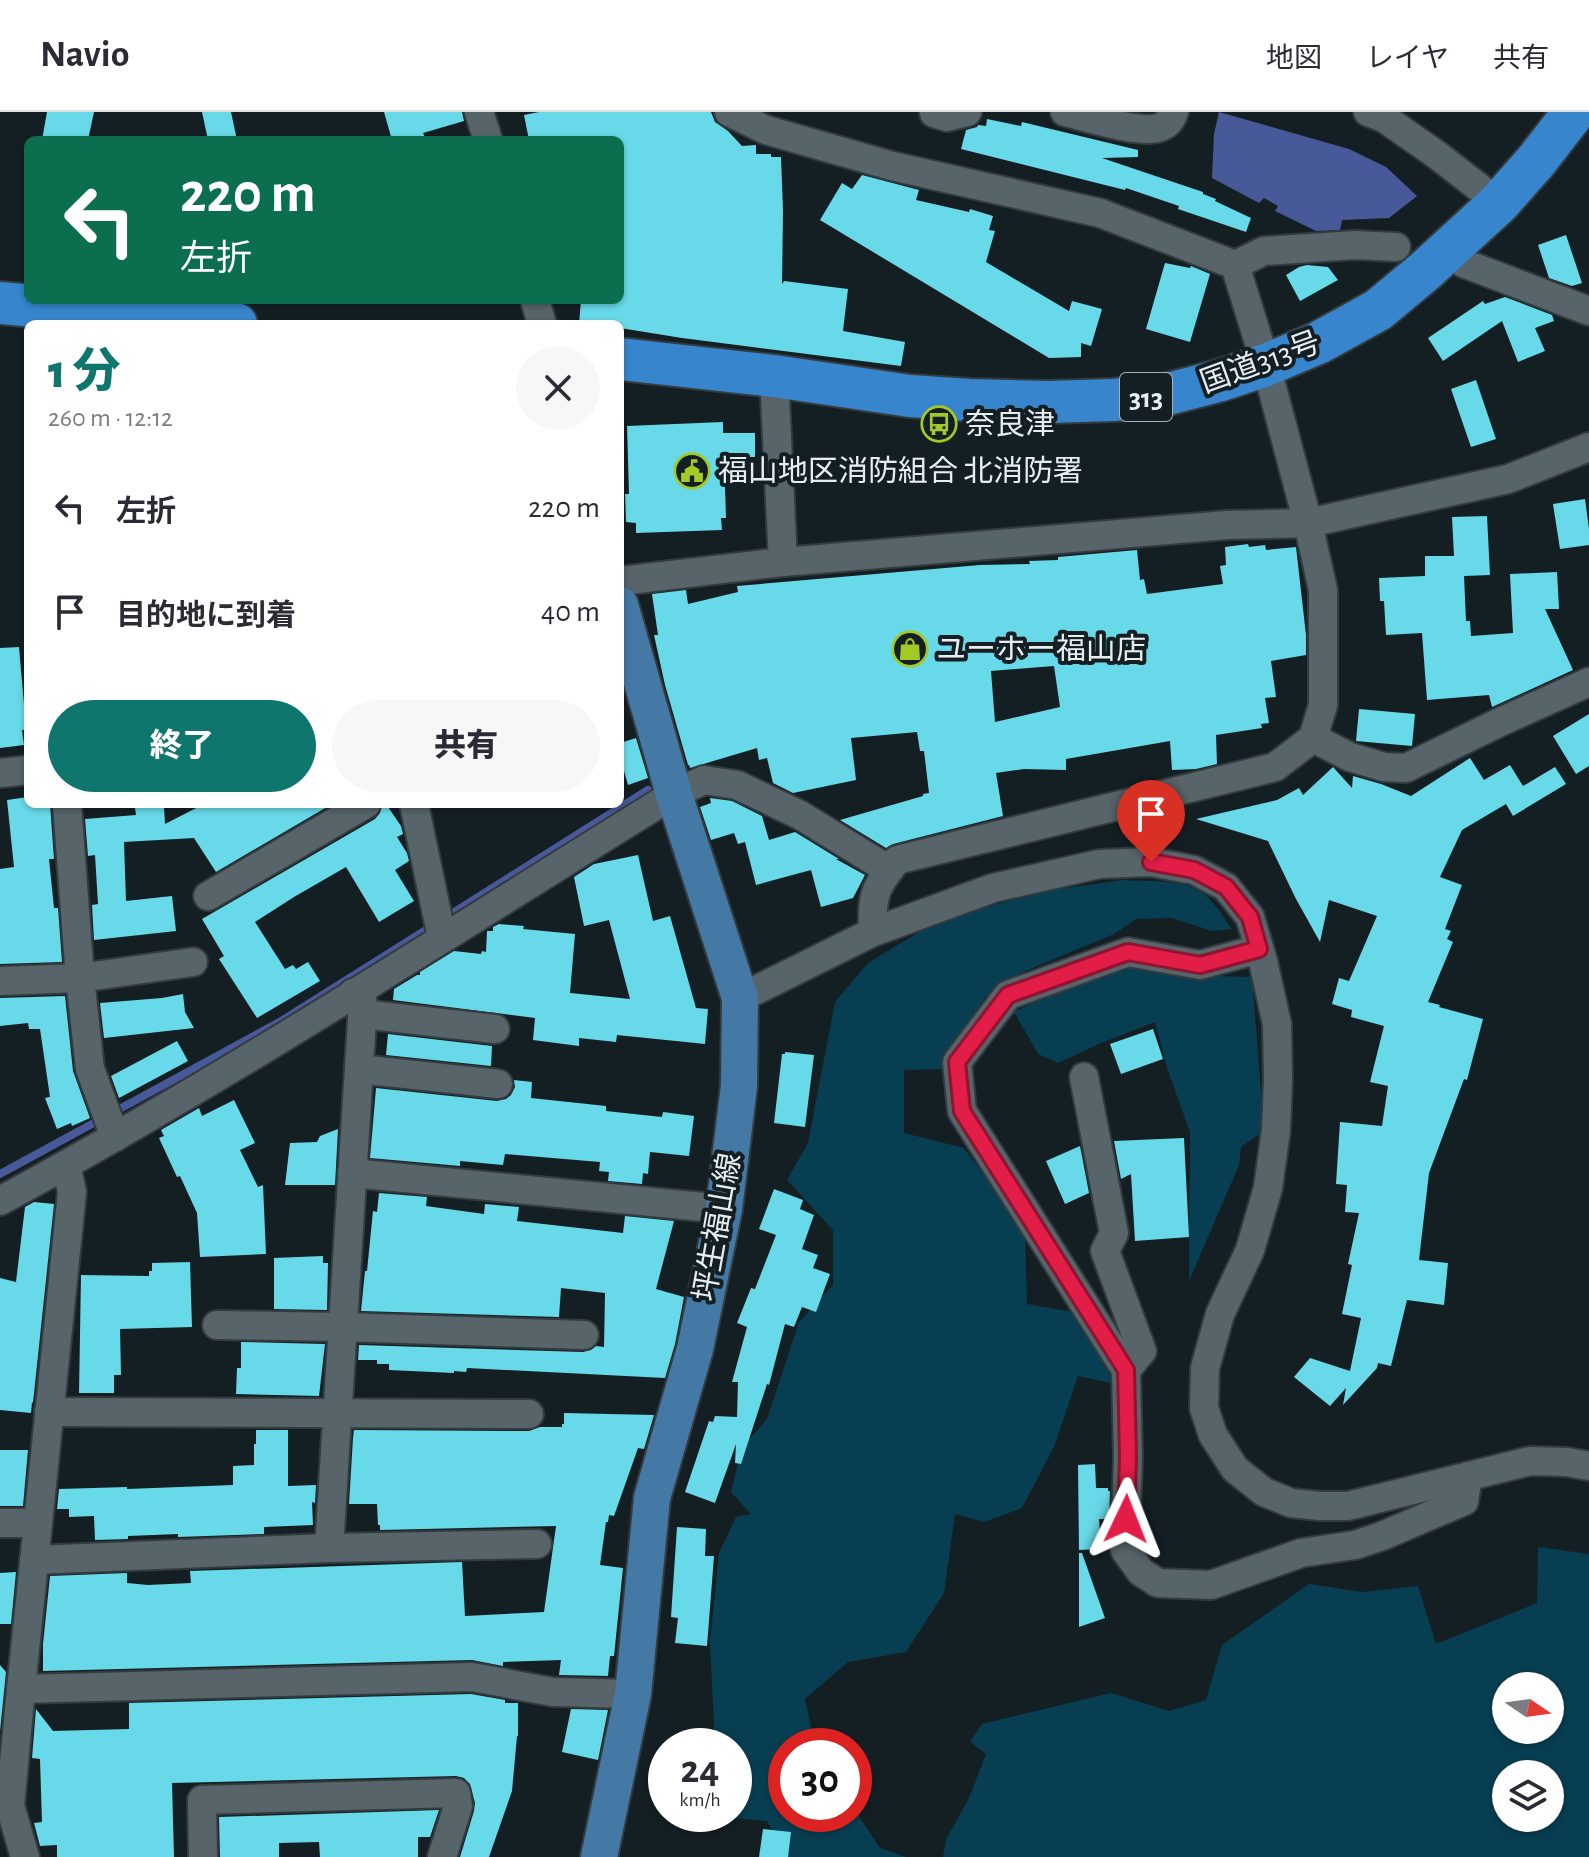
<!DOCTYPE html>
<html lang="ja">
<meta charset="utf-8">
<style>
body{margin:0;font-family:"Alegreya Sans","Noto Sans JP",sans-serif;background:#f7f7f7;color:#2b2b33;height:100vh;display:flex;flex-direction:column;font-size:30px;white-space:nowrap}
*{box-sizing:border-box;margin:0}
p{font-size:26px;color:#7c7c81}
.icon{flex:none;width:44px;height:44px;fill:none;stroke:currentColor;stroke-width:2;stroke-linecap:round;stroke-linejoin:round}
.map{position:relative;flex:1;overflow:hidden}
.side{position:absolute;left:24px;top:208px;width:600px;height:488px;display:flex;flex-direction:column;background:#fff;border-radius:12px;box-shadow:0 2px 6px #0004}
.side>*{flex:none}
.hud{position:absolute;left:24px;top:24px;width:600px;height:168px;border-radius:12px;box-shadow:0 2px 6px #0004;background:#0b6e4f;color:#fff;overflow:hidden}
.needle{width:52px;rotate:103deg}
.buttons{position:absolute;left:1492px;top:1560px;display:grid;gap:16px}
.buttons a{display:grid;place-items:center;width:72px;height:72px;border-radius:50%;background:#fff;box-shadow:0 2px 6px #0004;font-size:40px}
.speed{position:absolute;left:648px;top:1616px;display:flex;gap:16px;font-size:40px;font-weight:700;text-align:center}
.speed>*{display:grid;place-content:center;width:104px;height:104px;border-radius:50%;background:#fff;box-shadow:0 2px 6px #0004;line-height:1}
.speed small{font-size:20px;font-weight:400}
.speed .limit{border:12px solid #d22;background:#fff;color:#111}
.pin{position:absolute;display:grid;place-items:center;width:68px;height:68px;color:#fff;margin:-82px -34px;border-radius:50% 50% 50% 0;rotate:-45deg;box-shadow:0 0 8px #0007}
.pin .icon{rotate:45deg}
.me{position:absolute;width:88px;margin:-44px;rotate:2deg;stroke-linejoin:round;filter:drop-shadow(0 0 6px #0008)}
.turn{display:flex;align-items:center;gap:28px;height:168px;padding:0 24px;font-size:36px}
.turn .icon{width:104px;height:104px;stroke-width:2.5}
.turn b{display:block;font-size:56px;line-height:68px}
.round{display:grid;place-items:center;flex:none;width:84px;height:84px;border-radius:42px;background:#f7f7f7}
.head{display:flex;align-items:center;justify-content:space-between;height:136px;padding:0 24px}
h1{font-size:48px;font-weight:800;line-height:60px;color:#0f766e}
.button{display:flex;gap:16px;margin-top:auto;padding:16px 24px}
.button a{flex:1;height:92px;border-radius:48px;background:#0f766e;color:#fff;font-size:32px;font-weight:800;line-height:92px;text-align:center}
.button a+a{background:#f7f7f7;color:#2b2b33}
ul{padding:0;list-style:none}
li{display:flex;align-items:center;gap:24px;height:104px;padding:0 24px}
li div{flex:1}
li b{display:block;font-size:30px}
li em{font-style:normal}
header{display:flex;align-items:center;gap:48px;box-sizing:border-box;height:112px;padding:0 40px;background:#fff;border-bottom:2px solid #e1e1e2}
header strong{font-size:38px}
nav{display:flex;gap:44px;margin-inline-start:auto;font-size:28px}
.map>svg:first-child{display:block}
</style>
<header>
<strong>Navio</strong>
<nav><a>地図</a><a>レイヤ</a><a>共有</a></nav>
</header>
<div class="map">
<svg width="1589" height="1745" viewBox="0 0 1589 1745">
<rect width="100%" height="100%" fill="#141f24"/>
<!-- green -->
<g fill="#083e51" fill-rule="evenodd">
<path d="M1123,768C1148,770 1183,766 1204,782C1215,791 1224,806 1232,817L1212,819L1172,806L1136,807L1114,822L1021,861L985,885L943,957L904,958V1021L964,1036L1025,1119L1027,1192L1073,1200L1115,1272L1078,1264L1054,1335L1022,1396L984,1410L955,1402L944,1481L906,1540L848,1550L805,1587L815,1634H786V1702H854V1697L880,1736L906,1745H788L767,1709L719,1705L718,1702H734V1634H715L710,1530L719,1441L736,1405L751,1402L731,1380L742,1336L767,1307L799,1210L833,1173V1118L787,1068L808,1031L835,890L868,851L939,808L1046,779Z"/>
<polygon points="1129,846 1214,864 1252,865 1264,1019 1241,1035 1239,1053 1189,1169 1190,1020 1167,956 1155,910 1101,931 1058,951 1038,942 1014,900"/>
<path d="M1538,1435L1589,1442V1745H943L946,1727L968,1688L986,1642L970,1630L982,1612L1111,1581L1169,1599L1206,1588L1222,1533L1309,1472L1362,1480L1418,1474L1436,1532L1537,1491ZM1506,1574H1550V1618H1506ZM1506,1662H1550V1706H1506Z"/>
</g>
<!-- water -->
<polygon fill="#475999" points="1219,0 1349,37 1386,55 1417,84 1389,106 1342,108 1340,118 1316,119 1275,99 1278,94 1264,86 1259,91 1212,66 1214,22"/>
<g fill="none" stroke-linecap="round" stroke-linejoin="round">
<!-- stream -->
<polyline stroke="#475999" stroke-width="8" points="0,1062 283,908 648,678"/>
</g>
<!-- building -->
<g fill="#68d9e8" fill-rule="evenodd">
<polygon points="47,0 94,0 88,28 42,28"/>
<polygon points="202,0 231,0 237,28 208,28"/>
<polygon points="384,0 462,0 464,9 423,21 426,28 392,28"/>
<polygon points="539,0 711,0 715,10 728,19 742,34 756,33 756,42 771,42 771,45 781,45 783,99 782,172 784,169 848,177 843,219 905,230 901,254 682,226 620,216 620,212 579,212 581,188 620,188 620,28 529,28 524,3"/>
<polygon points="987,7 1021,14 1022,10 1138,38 1138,45 1102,46 1203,80 1203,82 1216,87 1215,89 1251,106 1246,120 1178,97 1179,94 1126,76 1125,78 961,37 966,18 977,15 978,13 986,14"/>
<polygon points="862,63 919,78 916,88 969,100 970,97 993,104 989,118 995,119 986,150 1069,199 1072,189 1102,197 1091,234 1081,231 1081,245 1049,246 820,108 842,71 852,77"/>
<polygon points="1566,123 1582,171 1572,174 1549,166 1538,133"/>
<polygon points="1165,151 1190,156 1191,154 1210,162 1190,230 1146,217"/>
<polygon points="1307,153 1328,155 1338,168 1300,189 1286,163 1299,155"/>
<polygon points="1505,185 1552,203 1554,209 1535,216 1545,239 1518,250 1502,209 1443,249 1428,226 1483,189 1485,192"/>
<polygon points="1476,268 1496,327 1471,335 1451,277"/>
<polygon points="723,310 723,321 755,321 755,345 724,345 726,406 721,406 722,418 636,421 636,411 626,410 625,382 629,382 627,314"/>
<polygon points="1585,387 1589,417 1589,433 1560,437 1553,392"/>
<polygon points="1487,404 1490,463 1464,464 1466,509 1470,509 1471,524 1513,521 1510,462 1557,460 1559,497 1545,497 1573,558 1492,595 1489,583 1427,588 1422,521 1386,523 1384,489 1380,489 1379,466 1425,464 1425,444 1454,444 1452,405"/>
<path d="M1248,432L1249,435L1265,433L1266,438L1296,435L1306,523V543L1271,549L1276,585L1265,586L1269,611L1261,612L1262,616L1216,623L1217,652L1196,657L1172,658L1170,629L1066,647V658L1024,657L996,661L1003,704L893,732L886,736L840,708L923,684V682L929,681L924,639H920L917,620L851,626L856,668L793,681L773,671L767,646L759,648L757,636L690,656L689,653H688L665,573L654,523H658L652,482L686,478L688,492L738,480L737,474L980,453L1030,452L1029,449L1058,448V445L1137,438L1140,468L1144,467L1147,482L1223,472L1220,454L1226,453L1225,435ZM1054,554L1060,595L995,610L991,559Z"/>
<polygon points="19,535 24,592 28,591 28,618 22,618 24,633 0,636 0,536"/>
<polygon points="1359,597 1415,602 1412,634 1356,629"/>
<polygon points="1589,602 1589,654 1576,662 1553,624"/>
<polygon points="636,626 648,666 628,673 624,659 620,660 620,631"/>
<polygon points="1470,646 1484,668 1510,653 1523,674 1555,655 1566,672 1513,704 1506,692 1462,718 1440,765 1462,773 1445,817 1451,819 1447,827 1453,830 1428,890 1440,893 1439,895 1483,907 1467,968 1464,967 1429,1061 1419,1148 1448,1151 1444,1193 1407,1188 1391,1254 1378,1251 1377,1256 1343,1293 1346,1276 1330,1294 1294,1265 1310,1246 1350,1259 1361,1206 1342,1202 1352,1153 1348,1152 1359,1101 1345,1100 1347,1073 1336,1072 1340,1010 1382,1014 1388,974 1370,970 1384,914 1351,905 1352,898 1332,892 1339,866 1349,869 1377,804 1329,788 1320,830 1296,787 1268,729 1196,707 1277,688 1299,676 1303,683 1333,655 1352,676 1353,664 1381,672 1411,684"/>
<polygon points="28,685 28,692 50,692 54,747 49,747 54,796 58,796 62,850 0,852 0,757 14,755 7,688"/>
<polygon points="710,686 732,689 762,704 769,728 795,720 839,747 836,747 865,763 853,786 821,795 811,758 756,773 745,730 738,732 734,721 711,728 700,695 711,691"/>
<polygon points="204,692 326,692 327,695 216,760 194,726 124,730 126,789 172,784 176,819 94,828 92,793 98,792 95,743 88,744 85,707 136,703 135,696 164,695 165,712"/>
<polygon points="386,692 401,714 403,722 397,725 407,741 409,749 395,758 414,789 379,810 346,755 294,785 255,810 285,857 293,853 296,857 308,850 320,869 257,906 219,847 224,844 202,807 375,707 380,701 382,694"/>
<polygon points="638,743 653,809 670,804 696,896 708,897 705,932 617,923 616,930 579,926 579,934 533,928 535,906 393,888 394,877 417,863 420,863 420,860 454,839 481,842 482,839 486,840 487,819 493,819 493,815 499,812 524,814 523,817 575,822 570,881 630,887 609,808 584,814 574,765 594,752"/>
<polygon points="183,882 185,900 194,916 104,926 100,891 162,886"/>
<polygon points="65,884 73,959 90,1006 72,1014 71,1011 57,1017 45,986 50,985 40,917 29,917 28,911 0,914 0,886"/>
<polygon points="1153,917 1163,947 1121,962 1110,932"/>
<polygon points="388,922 492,934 491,954 386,943"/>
<polygon points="177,929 188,949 119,986 111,964"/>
<polygon points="785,940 814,943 805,1015 774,1011 782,942 785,942"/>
<polygon points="514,968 532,970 531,986 606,994 606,999 662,1005 663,1000 694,1004 689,1044 650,1040 648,1062 643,1061 642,1072 608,1069 609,1060 599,1059 600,1050 505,1042 503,1053 460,1049 460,1054 370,1046 376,976 497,989 506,987 511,983 515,975"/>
<polygon points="234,988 255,1031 240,1038 258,1075 263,1073 266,1142 200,1145 197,1101 180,1064 177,1065 159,1026 164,1024 161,1018 199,996 202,1004"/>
<polygon points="338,1017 335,1073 285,1073 290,1031 317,1030 320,1024"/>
<polygon points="1184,1026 1189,1125 1135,1129 1131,1062 1121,1067 1114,1029"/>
<polygon points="1080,1034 1089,1081 1065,1092 1046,1049"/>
<polygon points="774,1077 803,1088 800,1097 814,1103 802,1137 818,1143 813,1156 830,1162 816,1200 802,1195 794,1215 785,1212 769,1273 767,1272 741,1352 735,1351 736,1332 715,1391 685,1380 709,1309 713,1310 715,1304 737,1305 738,1270 732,1270 747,1215 737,1211 751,1176 755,1177 776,1123 759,1117"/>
<polygon points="379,1081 427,1085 426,1094 484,1102 485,1092 519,1095 517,1109 623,1121 625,1104 674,1109 656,1177 684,1185 675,1232 665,1266 467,1256 466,1260 454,1259 454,1261 389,1258 389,1252 377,1252 377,1248 358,1248 359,1233 583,1240 591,1238 596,1234 604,1235 605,1181 561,1176 559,1205 361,1199 365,1159 367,1159 373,1099 377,1100"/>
<polygon points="34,1090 54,1092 33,1291 32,1290 31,1301 0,1298 0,1166 16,1170 25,1095"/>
<polygon points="323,1144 323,1151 328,1151 327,1198 274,1197 274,1146"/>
<polygon points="190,1150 192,1215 120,1217 121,1263 114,1263 114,1281 79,1281 81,1163 149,1164 149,1159 152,1159 152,1151"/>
<polygon points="241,1230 325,1232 319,1284 236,1282 237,1256 241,1256"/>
<polygon points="564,1301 654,1303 644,1337 638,1336 614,1404 609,1403 608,1410 606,1410 600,1453 623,1456 614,1544 610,1544 608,1564 559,1563 561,1548 503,1550 503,1554 472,1548 43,1559 43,1532 50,1464 127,1461 127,1471 148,1473 191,1471 190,1459 462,1450 465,1504 544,1500 556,1414 380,1418 380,1413 378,1413 377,1392 349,1392 353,1326 354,1318 529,1319 540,1315 562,1315 562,1312 564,1312"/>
<polygon points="256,1318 288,1318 288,1374 316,1373 315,1391 312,1390 313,1413 264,1415 264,1422 178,1425 178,1422 128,1424 128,1427 95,1428 94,1404 69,1405 69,1397 57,1397 59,1377 127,1375 127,1377 233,1373 233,1354 254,1353 254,1332 256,1332"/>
<polygon points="0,1338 28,1338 23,1394 0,1394"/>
<polygon points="1095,1352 1096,1376 1108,1376 1108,1379 1110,1379 1109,1407 1099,1407 1101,1437 1079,1438 1078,1353"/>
<polygon points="677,1415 706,1417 705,1444 714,1444 707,1534 675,1531 678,1506 671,1505"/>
<polygon points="1079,1441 1082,1441 1105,1506 1079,1515"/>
<polygon points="16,1460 11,1512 0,1512 0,1461"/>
<polygon points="0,1553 6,1560 0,1619"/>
<polygon points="471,1582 505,1588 505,1591 518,1591 518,1624 517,1624 512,1679 489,1745 460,1745 474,1699 475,1691 470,1672 464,1666 456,1664 172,1671 174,1745 57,1745 57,1733 40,1734 34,1711 42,1710 40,1647 32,1646 36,1597 53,1619 129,1617 129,1591"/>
<polygon points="571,1597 608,1598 598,1648 562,1640"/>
<polygon points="439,1698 430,1725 418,1725 418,1745 320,1745 319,1730 279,1731 279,1745 220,1745 219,1705"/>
<polygon points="763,1717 791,1720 788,1745 759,1745"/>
</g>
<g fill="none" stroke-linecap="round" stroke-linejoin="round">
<defs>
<g id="minor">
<polyline points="479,0 488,28"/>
<path d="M729,0L766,18L892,54L1100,101L1235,153L1266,253L1308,411L1323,478V593L1313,626L1275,655L897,748C875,775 871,784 873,820"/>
<path d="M1065,0C1086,5 1143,23 1161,15C1168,12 1172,6 1174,0"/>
<polyline points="1368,0 1384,6 1437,43 1499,91"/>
<polyline points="934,1 947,5 967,0"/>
<polyline points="1463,151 1589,199"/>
<polyline points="1235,153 1264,139 1355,133 1396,135"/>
<polyline points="535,188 542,212"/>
<polyline points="774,264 783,450"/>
<polyline points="620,469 783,450 1227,413 1308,411 1508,367 1589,335"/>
<polyline points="1313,626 1350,645 1384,655 1406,656 1500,610 1589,570"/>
<polyline points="0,661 28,658"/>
<polyline points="67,692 80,866 90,957 115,1025"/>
<polyline points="414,692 442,826"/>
<polyline points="208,784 366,692"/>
<polyline points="1259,837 1200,853 1128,840 1008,883 957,950 962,999 1126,1258 1128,1345 1125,1438 1141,1460 1158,1471 1211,1473 1301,1441 1355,1433 1382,1424 1464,1389 1468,1364"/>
<polyline points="0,869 80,866 193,850"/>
<polyline points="740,886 873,820 993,776 1099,752 1151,750 1194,758 1226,775 1250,805 1263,849 1277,912 1278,968 1276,1018 1268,1076 1250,1138 1220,1202 1205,1256 1204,1296 1213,1323 1235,1357 1264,1380 1291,1391 1320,1394 1348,1394 1530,1349 1567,1350 1589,1354"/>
<polyline points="362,902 495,917"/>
<polyline points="359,957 498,972"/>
<polyline points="1084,965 1114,1121 1105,1139 1142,1239 1126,1258"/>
<polyline points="352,1061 724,1097"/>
<path d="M0,1089C231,964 451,820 674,682L704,668L737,673L800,703L889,758"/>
<polyline points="217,1213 342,1215 584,1223"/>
<polyline points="49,1300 529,1302"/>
<polyline points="0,1411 37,1411"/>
<polyline points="329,1436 363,892 353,881"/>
<polyline points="34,1448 329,1436 537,1432"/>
<polyline points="21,1577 472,1565 553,1580 633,1582"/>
<polyline points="25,1745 10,1694 21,1577 72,1080 66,1053"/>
<polyline points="203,1745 202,1688 456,1681 458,1694 442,1745"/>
</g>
<polyline id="major" points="599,1745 633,1582 652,1386 695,1237 724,1097 739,974 740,886 674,682 620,493"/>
<g id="highway">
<polyline points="0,191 236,212"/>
<polyline points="620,247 774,264 910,284 969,288 1048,290 1113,288 1164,283 1218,269 1266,253 1318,231 1378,198 1426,158 1499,91 1537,48 1574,0"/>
</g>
</defs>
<!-- minor casing -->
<use href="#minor" stroke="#343b3f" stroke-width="32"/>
<!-- major casing -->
<use href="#major" stroke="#343b3f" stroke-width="40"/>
<!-- highway casing -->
<use href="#highway" stroke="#343b3f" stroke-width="46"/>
<!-- minor -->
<use href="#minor" stroke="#57646a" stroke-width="28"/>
<!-- major -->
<use href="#major" stroke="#4478a5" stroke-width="36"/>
<!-- highway -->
<use href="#highway" stroke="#3786cd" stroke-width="42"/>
</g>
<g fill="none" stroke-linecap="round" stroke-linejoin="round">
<defs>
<polyline id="route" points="1126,1407 1128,1345 1126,1258 962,999 957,950 1008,883 1128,840 1200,853 1259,837 1250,805 1226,775 1194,758 1151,750"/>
</defs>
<!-- route casing -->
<use href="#route" stroke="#92132f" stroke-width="20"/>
<!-- route -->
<use href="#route" stroke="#e11d48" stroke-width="14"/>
</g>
<!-- icons -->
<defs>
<symbol id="bus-ring" viewBox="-11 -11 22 22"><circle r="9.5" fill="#141f24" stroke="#a3c927" stroke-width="1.5"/><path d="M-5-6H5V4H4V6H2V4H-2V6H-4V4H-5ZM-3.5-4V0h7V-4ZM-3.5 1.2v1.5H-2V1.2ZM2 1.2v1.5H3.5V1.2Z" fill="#a3c927"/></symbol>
<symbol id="civic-ring" viewBox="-11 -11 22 22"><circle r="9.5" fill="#141f24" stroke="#a3c927" stroke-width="1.5"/><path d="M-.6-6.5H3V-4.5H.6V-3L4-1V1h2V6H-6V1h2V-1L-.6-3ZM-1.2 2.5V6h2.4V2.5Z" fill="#a3c927"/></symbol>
<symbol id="shop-ring" viewBox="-11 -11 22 22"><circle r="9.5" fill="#141f24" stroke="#a3c927" stroke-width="1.5"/><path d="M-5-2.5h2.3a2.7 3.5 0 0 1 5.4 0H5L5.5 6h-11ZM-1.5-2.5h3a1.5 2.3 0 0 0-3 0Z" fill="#a3c927"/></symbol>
</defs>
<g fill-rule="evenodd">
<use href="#bus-ring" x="919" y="292" width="40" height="40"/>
<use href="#civic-ring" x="672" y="339" width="40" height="40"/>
<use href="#shop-ring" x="890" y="517" width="40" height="40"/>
</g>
<g text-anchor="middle" stroke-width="8" stroke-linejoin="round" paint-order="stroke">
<!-- shield labels -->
<rect fill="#141f24" stroke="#a8b0b4" stroke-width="2" x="1120" y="261" width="52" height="48" rx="6"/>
<g font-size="28" font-weight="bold" fill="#e7eef1">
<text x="1146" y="295">313</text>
</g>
<!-- street labels -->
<g font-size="30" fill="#e7eef1" stroke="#141f24">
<text transform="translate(1260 250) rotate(-20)" y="10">国道313号</text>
<text transform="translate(717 1115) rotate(-80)" y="10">坪生福山線</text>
</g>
<!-- poi labels -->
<g font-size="30" fill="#e7eef1" stroke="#141f24" text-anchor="start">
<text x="965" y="322">奈良津</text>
<text x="718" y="369">福山地区消防組合 北消防署</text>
<text x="936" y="547">ユーホー福山店</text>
</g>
</g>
</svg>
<div class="buttons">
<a><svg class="needle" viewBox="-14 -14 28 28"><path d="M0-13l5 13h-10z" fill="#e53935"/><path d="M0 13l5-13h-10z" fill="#7c7c81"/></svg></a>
<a><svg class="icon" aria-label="layers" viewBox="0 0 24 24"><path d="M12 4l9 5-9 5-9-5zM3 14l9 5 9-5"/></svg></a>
</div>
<div class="speed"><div>24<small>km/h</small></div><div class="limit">30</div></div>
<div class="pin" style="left:1151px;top:750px;background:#d93025"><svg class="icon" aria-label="arrive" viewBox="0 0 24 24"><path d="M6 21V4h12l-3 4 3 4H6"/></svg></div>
<svg class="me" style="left:1126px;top:1407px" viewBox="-20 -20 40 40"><path d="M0-17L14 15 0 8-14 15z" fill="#e11d48" stroke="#fff" stroke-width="4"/></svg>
<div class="hud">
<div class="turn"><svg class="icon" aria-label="left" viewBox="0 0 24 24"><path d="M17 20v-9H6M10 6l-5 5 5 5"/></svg><div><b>220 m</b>左折</div></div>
</div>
<section class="side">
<div class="head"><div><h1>1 分</h1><p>260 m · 12:12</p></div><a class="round"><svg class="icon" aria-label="close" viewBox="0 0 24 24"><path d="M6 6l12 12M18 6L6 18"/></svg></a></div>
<ul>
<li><svg class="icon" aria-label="left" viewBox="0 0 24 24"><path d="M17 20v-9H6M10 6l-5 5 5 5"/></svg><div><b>左折</b></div><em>220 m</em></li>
<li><svg class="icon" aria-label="arrive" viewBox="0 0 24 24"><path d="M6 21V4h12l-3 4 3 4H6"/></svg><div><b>目的地に到着</b></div><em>40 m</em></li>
</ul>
<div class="button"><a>終了</a><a>共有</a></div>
</section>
</div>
